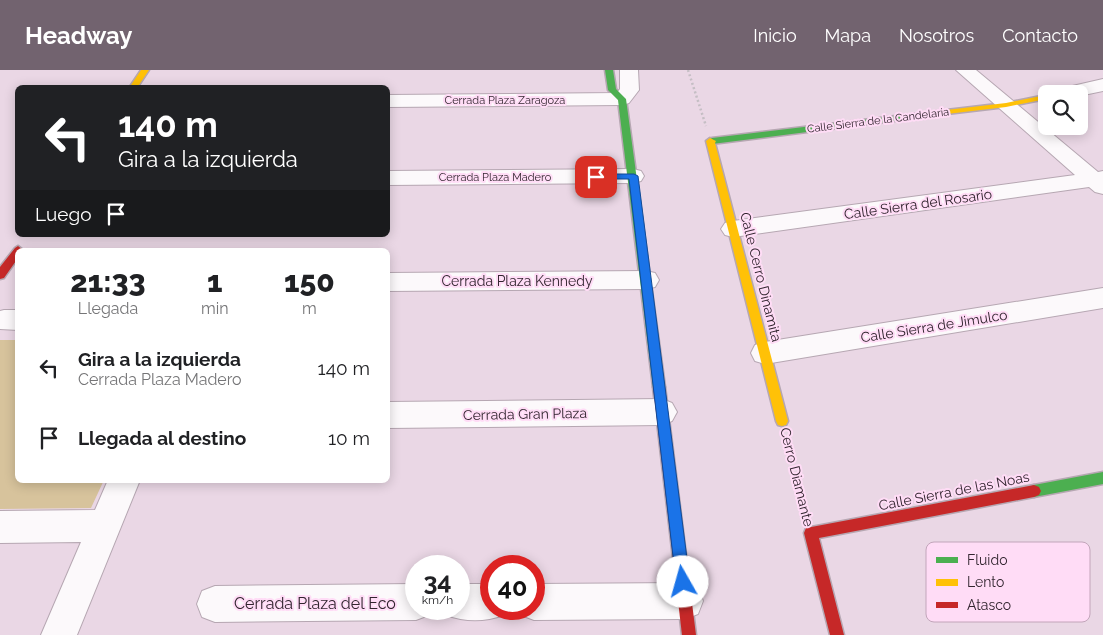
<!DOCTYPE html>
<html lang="es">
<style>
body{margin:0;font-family:Raleway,sans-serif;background:#f6f6f6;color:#202124;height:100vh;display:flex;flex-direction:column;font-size:19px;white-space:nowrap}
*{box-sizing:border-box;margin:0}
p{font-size:16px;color:#757577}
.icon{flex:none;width:28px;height:28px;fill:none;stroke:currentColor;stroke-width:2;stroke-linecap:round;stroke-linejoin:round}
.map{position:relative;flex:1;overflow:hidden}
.details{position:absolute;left:15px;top:178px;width:375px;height:235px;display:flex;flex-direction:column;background:#fff;border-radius:8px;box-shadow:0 2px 12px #0003}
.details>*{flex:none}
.banner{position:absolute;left:15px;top:15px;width:375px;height:152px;border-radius:8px;box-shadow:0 2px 12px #0003;background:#202124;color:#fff;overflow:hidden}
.controls{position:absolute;left:1038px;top:15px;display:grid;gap:10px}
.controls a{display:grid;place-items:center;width:50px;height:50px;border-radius:8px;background:#fff;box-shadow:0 2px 12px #0003;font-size:25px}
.speed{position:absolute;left:405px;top:485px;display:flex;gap:10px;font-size:25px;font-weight:700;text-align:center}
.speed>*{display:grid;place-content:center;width:65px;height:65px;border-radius:50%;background:#fff;box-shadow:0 2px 12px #0003;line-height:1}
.speed small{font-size:12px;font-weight:400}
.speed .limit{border:8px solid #d22;background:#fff;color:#111}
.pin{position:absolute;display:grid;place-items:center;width:42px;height:42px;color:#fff;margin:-21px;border-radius:10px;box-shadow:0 2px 8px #0006}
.me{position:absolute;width:55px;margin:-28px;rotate:353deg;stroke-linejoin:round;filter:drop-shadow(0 0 4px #0008)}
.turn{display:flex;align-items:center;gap:18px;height:105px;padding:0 20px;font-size:22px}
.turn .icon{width:65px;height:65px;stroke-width:2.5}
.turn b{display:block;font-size:35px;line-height:42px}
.then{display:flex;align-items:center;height:48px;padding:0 20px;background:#0003;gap:10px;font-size:19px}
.eta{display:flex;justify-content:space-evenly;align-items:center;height:85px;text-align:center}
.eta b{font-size:30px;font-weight:800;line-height:35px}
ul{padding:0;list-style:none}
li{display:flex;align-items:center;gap:15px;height:70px;padding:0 20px}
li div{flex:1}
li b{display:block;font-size:19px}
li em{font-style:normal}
header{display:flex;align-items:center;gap:30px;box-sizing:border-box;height:70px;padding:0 25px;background:#72636f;color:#fff}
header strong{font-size:24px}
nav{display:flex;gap:28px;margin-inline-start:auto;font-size:18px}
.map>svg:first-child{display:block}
</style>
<header>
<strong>Headway</strong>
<nav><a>Inicio</a><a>Mapa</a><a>Nosotros</a><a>Contacto</a></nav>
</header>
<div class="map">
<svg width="1103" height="565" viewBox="0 0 1103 565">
<rect width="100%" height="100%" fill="#ead7e5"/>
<!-- green -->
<polygon fill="#d7c39c" points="0,270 17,270 18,410 104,410 91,438 0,439"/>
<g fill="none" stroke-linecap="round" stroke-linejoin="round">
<defs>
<g id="street">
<polygon points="620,0 638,0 639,20 629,33 622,35 388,37 388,25 617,23 620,19"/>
<polygon points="956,0 976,0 1098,102 1103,101 1103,124 1095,122 1089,117 733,167 725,165 721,159 725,153 733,151 1075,105"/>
<polygon points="1103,9 1103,21 1079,26 1079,24 1053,24 1055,20"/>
<polygon points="633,99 641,101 644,106 641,111 633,113 388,115 388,101"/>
<polygon points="646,201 655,203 659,210 655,217 646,219 388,221 388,203"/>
<polygon points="1103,218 1103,238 765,294 755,291 751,283 755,275 765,272"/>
<polygon points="4,240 18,240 18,260 0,259 0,241"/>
<polygon points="662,329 672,333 677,342 672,351 662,355 388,358 388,332"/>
<polygon points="108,410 140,410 77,565 41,565 81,472 0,473 0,441 95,440"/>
<polygon points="685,513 698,518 703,531 698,544 685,549 534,550 521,545 519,539 534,539 534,514"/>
<polygon points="416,514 416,539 431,539 429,545 416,550 215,552 202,547 197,534 202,521 215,516"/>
<path d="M459,514H491V539H506L504,545C485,552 465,552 446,545L444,539H459Z"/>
</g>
<g id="fast">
<polygon points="605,0 613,0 616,19 626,29 665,317 663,320 659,322 655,320 653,317 618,30 608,20"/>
<polygon points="938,41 942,43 941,45 712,74 708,71 712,68"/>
<polygon points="1103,402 1103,414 1034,427 1029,425 1027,421 1029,417 1034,415"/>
</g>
<g id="slow">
<polygon points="141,0 149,0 137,18 129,18"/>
<polygon points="1046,25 1046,29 1006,37 938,45 934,43 938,41 1006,33"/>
<polygon points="710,68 716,71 715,73 788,351 786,355 782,356 778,355 776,351 706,71"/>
</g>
<g id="jam">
<polygon points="18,176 23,180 18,180 18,188 4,208 0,209 0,197 15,178"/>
<polygon points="659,312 663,314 665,317 696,565 682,565 653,317 655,314"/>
<polygon points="1034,415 1039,417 1041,421 1039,425 1034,427 819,468 844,565 830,565 804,463 806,458"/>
</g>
</defs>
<!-- street casing -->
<use href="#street" stroke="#b6a7b2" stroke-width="2"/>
<!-- fast casing -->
<use href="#fast" stroke="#b6a7b2" stroke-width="3"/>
<!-- slow casing -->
<use href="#slow" stroke="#b6a7b2" stroke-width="3"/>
<!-- jam casing -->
<use href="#jam" stroke="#b6a7b2" stroke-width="3"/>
<!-- path-far1 -->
<polyline stroke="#c5bec4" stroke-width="2.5" stroke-dasharray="2 2.5" stroke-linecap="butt" points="688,0 706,56"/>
<!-- path -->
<polyline stroke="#c5bec4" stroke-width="4" stroke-dasharray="3 4.5" stroke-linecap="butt" points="788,374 805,438"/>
<!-- street -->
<use href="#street" fill="#fcf9fb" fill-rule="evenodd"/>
<!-- fast -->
<use href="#fast" fill="#4caf50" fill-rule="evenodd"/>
<!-- slow -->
<use href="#slow" fill="#ffc107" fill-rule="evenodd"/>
<!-- jam -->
<use href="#jam" fill="#c62828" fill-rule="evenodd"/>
</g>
<!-- route -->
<polygon fill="#1a73e8" stroke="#114b97" points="596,104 634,104 638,106 690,512 688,517 683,519 678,517 676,512 629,109 592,109 592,105"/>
<g text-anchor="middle" stroke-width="4" stroke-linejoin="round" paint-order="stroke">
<!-- far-street labels -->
<g font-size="11" fill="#32252f" stroke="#ffdcf6">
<text x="505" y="34">Cerrada Plaza Zaragoza</text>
<text transform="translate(878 50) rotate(-7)" y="4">Calle Sierra de la Candelaria</text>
<text x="495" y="111">Cerrada Plaza Madero</text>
</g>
<!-- street labels -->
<g font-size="14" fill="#32252f" stroke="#ffdcf6">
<text transform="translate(918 134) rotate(-8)" y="5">Calle Sierra del Rosario</text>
<text transform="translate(761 207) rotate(76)" y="5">Calle Cerro Dinamita</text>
<text x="517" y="216">Cerrada Plaza Kennedy</text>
<text transform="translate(934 256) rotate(-9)" y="5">Calle Sierra de Jimulco</text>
<text transform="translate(525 344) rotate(-1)" y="5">Cerrada Gran Plaza</text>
<text transform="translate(797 407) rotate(76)" y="5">Cerro Diamante</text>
<text transform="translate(954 421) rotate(-11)" y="5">Calle Sierra de las Noas</text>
</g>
<!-- near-street labels -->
<g font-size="16" fill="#32252f" stroke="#ffdcf6">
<text x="315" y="539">Cerrada Plaza del Eco</text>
</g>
</g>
<!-- legend -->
<rect x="926" y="472" width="164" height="80" rx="8" fill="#ffdcf6" stroke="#c2a5ba" stroke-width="1"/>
<rect x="936" y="487" width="22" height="6" fill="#4caf50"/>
<rect x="936" y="509" width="22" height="7" fill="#ffc107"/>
<rect x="936" y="532" width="22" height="6" fill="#c62828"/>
<g font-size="14" fill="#32252f">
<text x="967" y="495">Fluido</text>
<text x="967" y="517">Lento</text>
<text x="967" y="540">Atasco</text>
</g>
</svg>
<div class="controls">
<a><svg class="icon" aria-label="search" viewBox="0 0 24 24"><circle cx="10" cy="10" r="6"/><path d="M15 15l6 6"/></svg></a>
</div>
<div class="speed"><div>34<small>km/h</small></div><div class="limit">40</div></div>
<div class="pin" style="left:596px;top:107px;background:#d93025"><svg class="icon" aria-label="arrive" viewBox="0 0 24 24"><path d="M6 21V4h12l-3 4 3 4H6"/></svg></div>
<svg class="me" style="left:683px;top:512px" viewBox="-20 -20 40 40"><circle r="19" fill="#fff"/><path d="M0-13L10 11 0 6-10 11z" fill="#1a73e8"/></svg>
<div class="banner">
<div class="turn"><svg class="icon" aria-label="left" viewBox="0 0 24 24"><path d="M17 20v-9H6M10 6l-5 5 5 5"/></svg><div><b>140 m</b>Gira a la izquierda</div></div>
<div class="then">Luego<svg class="icon" aria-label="arrive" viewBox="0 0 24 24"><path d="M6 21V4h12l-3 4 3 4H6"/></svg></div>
</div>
<section class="details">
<div class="eta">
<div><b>21:33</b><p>Llegada</p></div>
<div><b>1</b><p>min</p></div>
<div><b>150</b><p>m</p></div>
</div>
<ul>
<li><svg class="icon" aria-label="left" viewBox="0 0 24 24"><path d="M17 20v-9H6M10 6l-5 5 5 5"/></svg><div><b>Gira a la izquierda</b><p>Cerrada Plaza Madero</p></div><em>140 m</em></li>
<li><svg class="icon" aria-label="arrive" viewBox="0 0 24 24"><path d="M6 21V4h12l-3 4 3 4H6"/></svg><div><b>Llegada al destino</b></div><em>10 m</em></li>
</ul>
</section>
</div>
